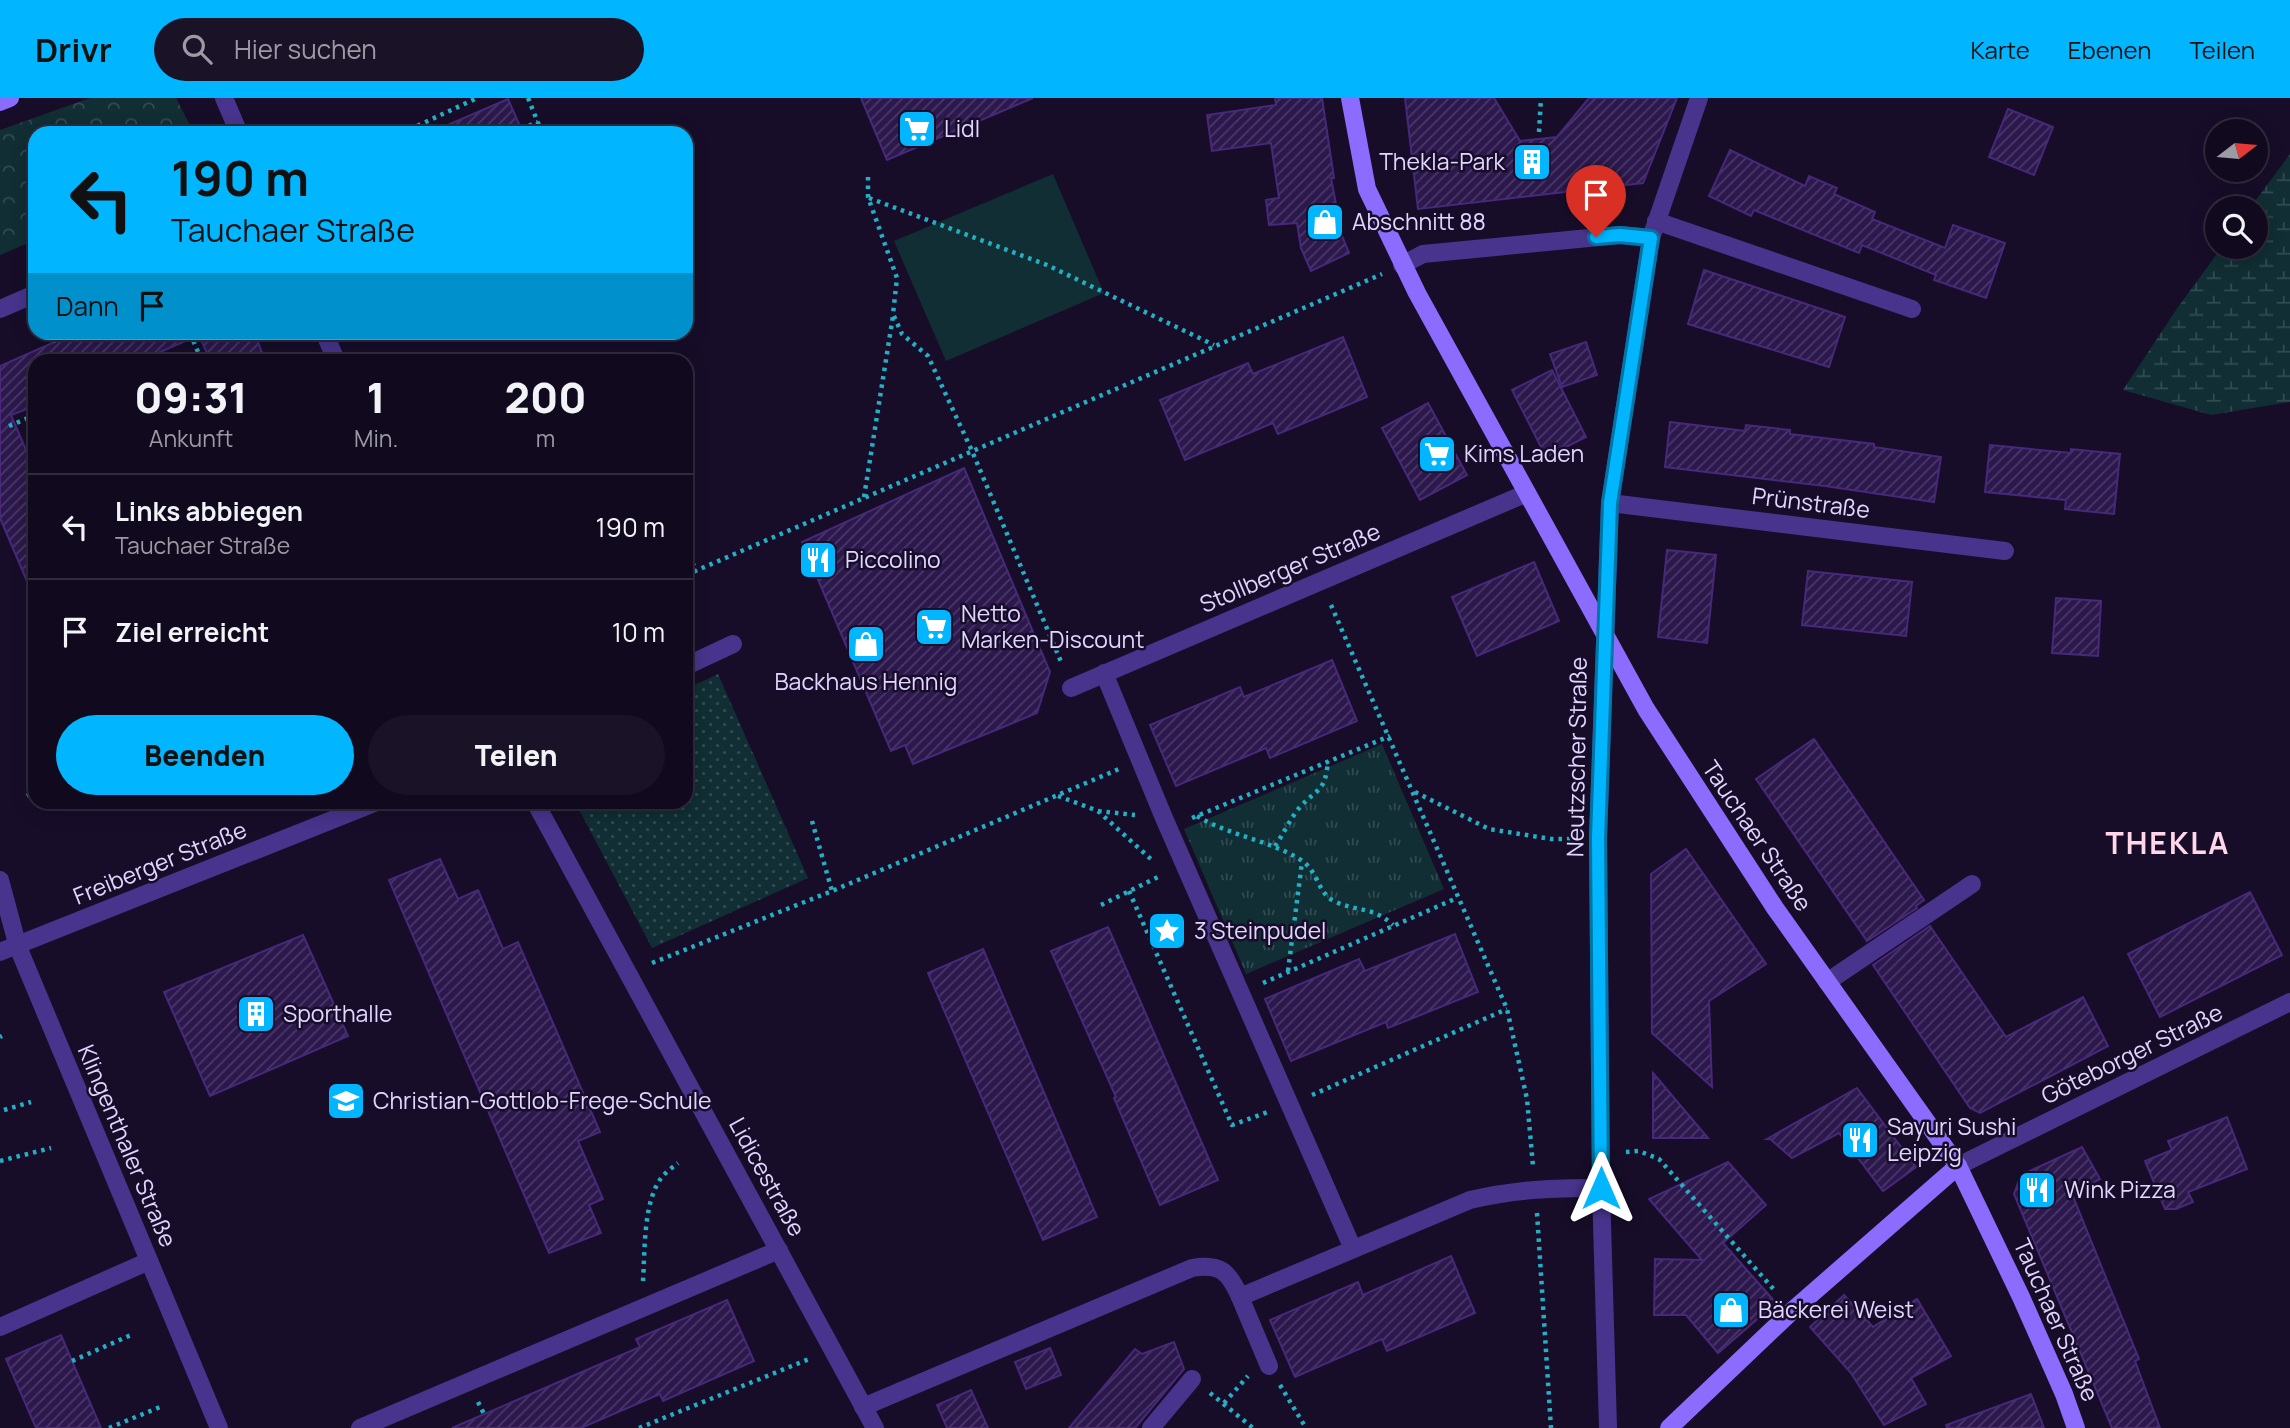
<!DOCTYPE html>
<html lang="de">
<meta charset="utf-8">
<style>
body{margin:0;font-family:Manrope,sans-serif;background:#1a1328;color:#f1f3f6;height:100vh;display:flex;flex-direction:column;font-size:26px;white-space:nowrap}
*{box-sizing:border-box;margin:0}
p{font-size:23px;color:#9c9aa4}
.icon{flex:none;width:38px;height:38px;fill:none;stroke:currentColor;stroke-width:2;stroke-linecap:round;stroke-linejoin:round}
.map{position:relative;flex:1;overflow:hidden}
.panel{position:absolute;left:28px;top:256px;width:665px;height:455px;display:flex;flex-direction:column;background:#110a1f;border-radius:21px;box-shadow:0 4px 18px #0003,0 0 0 2px #302b3d}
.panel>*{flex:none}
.banner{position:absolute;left:28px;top:28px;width:665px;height:214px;border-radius:21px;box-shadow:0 4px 18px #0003,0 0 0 2px #302b3d;background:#01b6ff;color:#111;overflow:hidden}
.needle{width:46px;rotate:74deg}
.buttons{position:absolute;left:2205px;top:21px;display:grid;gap:14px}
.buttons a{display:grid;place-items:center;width:63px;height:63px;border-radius:50%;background:#110a1f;box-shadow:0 4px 18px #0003,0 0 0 2px #302b3d;font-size:35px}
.pin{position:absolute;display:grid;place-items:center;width:60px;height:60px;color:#fff;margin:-72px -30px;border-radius:50% 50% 50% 0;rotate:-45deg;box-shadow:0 0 7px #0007}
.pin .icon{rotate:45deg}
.me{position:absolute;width:77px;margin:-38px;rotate:0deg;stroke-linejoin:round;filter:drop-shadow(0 0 5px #0008)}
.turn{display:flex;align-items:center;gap:24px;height:147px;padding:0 28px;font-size:32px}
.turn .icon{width:91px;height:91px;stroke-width:2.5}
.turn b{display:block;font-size:49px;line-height:60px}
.then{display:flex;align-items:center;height:66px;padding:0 28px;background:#0003;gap:14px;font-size:26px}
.eta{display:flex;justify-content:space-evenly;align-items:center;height:119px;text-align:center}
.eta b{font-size:42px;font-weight:800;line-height:49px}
.cta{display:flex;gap:14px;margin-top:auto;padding:14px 28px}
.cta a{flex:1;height:80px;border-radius:42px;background:#01b6ff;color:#111;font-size:28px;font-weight:800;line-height:80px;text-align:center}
.cta a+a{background:#1a1328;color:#f1f3f6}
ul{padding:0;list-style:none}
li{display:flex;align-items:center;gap:21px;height:105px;padding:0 28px;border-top:2px solid #302b3d}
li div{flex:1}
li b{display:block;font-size:26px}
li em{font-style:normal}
header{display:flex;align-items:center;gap:42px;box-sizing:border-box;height:98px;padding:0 35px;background:#01b6ff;color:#111}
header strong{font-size:33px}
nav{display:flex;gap:38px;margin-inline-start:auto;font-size:24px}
.search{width:490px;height:63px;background:#1a1328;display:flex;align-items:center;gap:18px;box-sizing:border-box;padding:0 24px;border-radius:38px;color:#9c9aa4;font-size:26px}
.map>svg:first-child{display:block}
</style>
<header>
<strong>Drivr</strong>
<div class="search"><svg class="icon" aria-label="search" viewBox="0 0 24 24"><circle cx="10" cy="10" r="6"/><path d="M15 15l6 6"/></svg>Hier suchen</div>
<nav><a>Karte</a><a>Ebenen</a><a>Teilen</a></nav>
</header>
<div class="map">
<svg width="2290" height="1330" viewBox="0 0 2290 1330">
<defs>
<pattern id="grass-dots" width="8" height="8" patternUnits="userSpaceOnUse" patternTransform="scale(1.75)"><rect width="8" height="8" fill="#102e33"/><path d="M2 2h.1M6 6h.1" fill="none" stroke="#324b52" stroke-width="1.8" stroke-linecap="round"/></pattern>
<pattern id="forest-crowns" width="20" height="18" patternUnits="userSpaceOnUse" patternTransform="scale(1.75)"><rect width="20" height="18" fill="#102e33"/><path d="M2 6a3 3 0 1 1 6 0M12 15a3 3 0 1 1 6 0" fill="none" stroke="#324b52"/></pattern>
<pattern id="wetland-marsh" width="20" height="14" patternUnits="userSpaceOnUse" patternTransform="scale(1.75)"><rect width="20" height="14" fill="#102e33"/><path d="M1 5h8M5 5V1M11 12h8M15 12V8" fill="none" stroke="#324b52"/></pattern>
<pattern id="park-tufts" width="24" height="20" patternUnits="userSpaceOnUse" patternTransform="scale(1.75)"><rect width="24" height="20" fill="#102e33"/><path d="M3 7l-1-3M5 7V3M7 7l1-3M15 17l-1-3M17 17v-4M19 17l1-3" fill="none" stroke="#324b52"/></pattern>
<pattern id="building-hatch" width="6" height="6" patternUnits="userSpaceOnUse" patternTransform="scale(1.75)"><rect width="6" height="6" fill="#2c184c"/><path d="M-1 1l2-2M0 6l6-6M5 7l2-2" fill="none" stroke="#4a3967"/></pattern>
</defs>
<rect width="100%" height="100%" fill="#170d29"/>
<!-- grass -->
<polygon fill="url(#grass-dots)" points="718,576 808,780 652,850 575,704 686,704 686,591"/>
<!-- forest -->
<polygon fill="url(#forest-crowns)" points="90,0 176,0 194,35 35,35 35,142 0,157 0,32"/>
<!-- wetland -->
<polygon fill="url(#wetland-marsh)" points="2290,56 2290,304 2211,317 2123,292 2178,209 2222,149 2256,149 2256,110 2250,110"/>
<!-- park -->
<polygon fill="url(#park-tufts)" points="1382,646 1444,791 1246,876 1184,731"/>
<!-- pitch -->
<polygon fill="#102e33" points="1053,76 1104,195 946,263 894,143"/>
<!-- building -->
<g fill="url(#building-hatch)" stroke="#47287a" stroke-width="2">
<polygon points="861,0 1033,0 887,62"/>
<polygon points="1275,0 1322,0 1334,80 1331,80 1342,138 1349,155 1311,173 1301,150 1297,125 1269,127 1266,102 1279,100 1271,45 1212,53 1207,17 1276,7"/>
<polygon points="1405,0 1494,0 1520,43 1557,39 1589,0 1677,0 1643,85 1418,111"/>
<polygon points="508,1 523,35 429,35"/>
<polygon points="2008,11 2053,29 2034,77 1989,59"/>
<polygon points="1730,52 1805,88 1809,78 1837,90 1834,96 1875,114 1872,121 1945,150 1953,127 2005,145 1986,200 1934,182 1936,177 1862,147 1859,155 1754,112 1751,118 1709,98"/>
<polygon points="1704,172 1845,219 1829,269 1688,226"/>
<polygon points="77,234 254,234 265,262 210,262 199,237 142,262 35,262 35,308 11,317 35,373 35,502 0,420 0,268"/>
<polygon points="1343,239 1367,299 1278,336 1273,325 1185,362 1160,302 1248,265 1253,276"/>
<polygon points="1586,244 1597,277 1562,289 1550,256"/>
<polygon points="1552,272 1586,339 1546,359 1512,292"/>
<polygon points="1428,305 1467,377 1420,402 1382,330"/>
<polygon points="1670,324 1745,333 1746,327 1790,332 1790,336 1874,346 1874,349 1941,359 1934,404 1825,388 1665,369"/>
<polygon points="1990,347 2071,355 2071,351 2120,356 2114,416 2065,411 2066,402 1985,394"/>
<polygon points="964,370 1050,574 1037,615 913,666 905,647 891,653 802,444"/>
<polygon points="1667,452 1716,457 1707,545 1658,539"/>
<polygon points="1534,464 1559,523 1477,558 1452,499"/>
<polygon points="1808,473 1912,484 1906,538 1802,527"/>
<polygon points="2056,500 2101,503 2098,558 2052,555"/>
<polygon points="1332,562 1357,623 1270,660 1266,650 1176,688 1150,627 1240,589 1244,599"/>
<polygon points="1814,641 1924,802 1916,808 1917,810 1867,843 1756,681"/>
<polygon points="1686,751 1766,866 1709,903 1712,989 1652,935 1651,776"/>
<polygon points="440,761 458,801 478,792 503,851 518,844 600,1034 578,1043 603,1101 589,1107 601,1135 549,1155 389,782"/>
<polygon points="2250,794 2282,857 2160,919 2128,856"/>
<polygon points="1930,828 2006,939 2083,899 2108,948 1980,1015 1970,1010 1873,867"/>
<polygon points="1108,829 1218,1082 1160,1107 1114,1000 1116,999 1051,853"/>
<polygon points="1455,836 1478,894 1388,930 1386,924 1291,963 1265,901 1359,861 1365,873"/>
<polygon points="303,837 348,938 210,998 164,894"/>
<polygon points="983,851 1097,1119 1043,1142 928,875"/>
<polygon points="1653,975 1708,1040 1653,1040"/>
<polygon points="1857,990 1916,1069 1883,1093 1839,1035 1792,1060 1770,1041 1767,1041"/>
<polygon points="2227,1019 2247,1071 2188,1094 2193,1104 2176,1111 2165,1111 2145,1063 2172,1052 2168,1043"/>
<polygon points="2082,1049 2100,1081 2072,1096 2139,1261 2135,1263 2160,1330 2112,1330 2014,1096 2021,1077"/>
<polygon points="1728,1064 1766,1107 1723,1145 1776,1205 1718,1255 1686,1217 1654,1217 1655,1161 1702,1162 1649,1101"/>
<polygon points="1451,1158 1475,1215 1387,1253 1382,1241 1295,1279 1270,1222 1358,1184 1363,1197"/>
<polygon points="1844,1197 1873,1229 1917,1201 1951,1258 1911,1280 1926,1306 1884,1327 1851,1275 1810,1229"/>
<polygon points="727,1202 754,1263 663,1303 660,1296 581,1330 452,1330 640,1249 636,1241"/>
<polygon points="61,1237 72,1263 101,1330 36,1330 6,1261"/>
<polygon points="1174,1244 1184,1271 1135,1330 1069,1330 1135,1251 1142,1256"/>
<polygon points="1050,1250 1061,1277 1026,1291 1015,1264"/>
<polygon points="971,1292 988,1330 947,1330 937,1307"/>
<polygon points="2031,1296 2044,1330 1947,1330 1946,1327"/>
</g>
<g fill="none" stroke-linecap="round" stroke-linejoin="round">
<!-- path -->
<g stroke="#24b0c4" stroke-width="4.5" stroke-dasharray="3.5 5" stroke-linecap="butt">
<polyline points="528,0 542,35"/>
<polyline points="521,31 538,24"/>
<polyline points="1539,34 1541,0"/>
<polyline points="402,35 477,0"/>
<polyline points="868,79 868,99 897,180 893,216 902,236 928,258 972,353 1062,566"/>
<polyline points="869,100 1047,167 1214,247"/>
<polyline points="52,234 56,244"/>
<polyline points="190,235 198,254 196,262"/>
<polyline points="9,328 28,320 35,327"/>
<polyline points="32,366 35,364"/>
<polyline points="864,399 893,218"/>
<polyline points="686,449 696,473"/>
<polyline points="686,477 1382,176"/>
<polyline points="1331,507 1507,911 1527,1001 1533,1068"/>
<polyline points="1415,694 1489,731 1551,741 1575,741"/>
<polyline points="27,698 35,694"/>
<polyline points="1058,698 1098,713 1153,763"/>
<polyline points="1098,713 1135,717"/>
<path d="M1197,718C1230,738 1269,742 1301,762C1319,774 1318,796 1334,803C1356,814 1373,808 1393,827"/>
<polyline points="1192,720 1390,638"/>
<polyline points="812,723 832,793"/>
<path d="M1275,748C1283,737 1291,719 1300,709C1318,689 1325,695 1328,663"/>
<polyline points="1129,793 1232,1027 1268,1014"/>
<polyline points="1101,807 1162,777"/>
<polyline points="652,865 832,793 1119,671"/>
<polyline points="1288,873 1302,764"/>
<polyline points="1263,885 1457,800"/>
<polyline points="0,939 2,938"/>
<polyline points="1312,997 1507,911"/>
<polyline points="4,1012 31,1004"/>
<polyline points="1626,1054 1639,1053 1659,1061 1776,1194"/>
<polyline points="0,1063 51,1050"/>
<polyline points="1537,1115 1551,1330"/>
<path d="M643,1183C645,1153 643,1103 662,1079C666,1074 673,1069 678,1065"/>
<polyline points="72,1263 131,1237"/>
<polyline points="1280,1287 1306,1330"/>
<polyline points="1210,1295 1253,1330"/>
<polyline points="478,1304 484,1316"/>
<polyline points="1224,1305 1248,1278"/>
<polyline points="109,1330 160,1309"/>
<polyline points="639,1330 809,1261"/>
</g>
<!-- service -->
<g stroke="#48348c" stroke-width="18">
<polyline points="1656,123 1912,211"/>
<polyline points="686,568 733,546"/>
<polyline points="1104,575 1164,720 1353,1151"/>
<polyline points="1827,884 1972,786"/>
<polyline points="1240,1199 1269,1268"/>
<polyline points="0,1229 149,1163"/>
<path d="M863,1309L1192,1170C1221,1165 1229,1174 1240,1199L1470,1102C1516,1091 1555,1090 1601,1090"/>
<polyline points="360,1330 779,1152"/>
<polyline points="1151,1330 1192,1281"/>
</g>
<!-- minor -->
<g stroke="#48348c" stroke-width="18">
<polyline points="224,0 239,35"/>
<polyline points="1402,167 1423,156 1620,137 1651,140"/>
<polyline points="0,211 35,196"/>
<polyline points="324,234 336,262"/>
<polyline points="1610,405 2005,453"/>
<polyline points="1071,590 1527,395"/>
<polyline points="535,704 875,1330"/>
<polyline points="0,782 18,849 219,1330"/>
<polyline points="0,854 377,704"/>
<polyline points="1608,1330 1601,1090 1598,740 1610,405 1651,140 1699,0"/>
</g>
<!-- tertiary -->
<polyline stroke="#48348c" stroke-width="18" points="1958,1068 2290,904"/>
<!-- secondary -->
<g stroke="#8c6cff" stroke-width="18">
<polyline points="1350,0 1367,91 1417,195 1646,611 1775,810 1958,1068 2021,1199 2064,1296 2076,1330"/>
<polyline points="0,4 10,0"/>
<polyline points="1669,1330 1792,1213 1958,1068"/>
</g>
</g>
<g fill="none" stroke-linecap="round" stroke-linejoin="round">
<defs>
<polyline id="route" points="1596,139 1620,137 1651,140 1610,405 1598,740 1601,1090"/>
</defs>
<!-- route casing -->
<use href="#route" stroke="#0176a6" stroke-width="18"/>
<!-- route -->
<use href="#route" stroke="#01b6ff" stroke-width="12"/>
</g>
<!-- icons -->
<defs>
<symbol id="supermarket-square" viewBox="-11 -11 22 22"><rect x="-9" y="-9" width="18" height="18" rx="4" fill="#01b6ff" stroke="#170d29"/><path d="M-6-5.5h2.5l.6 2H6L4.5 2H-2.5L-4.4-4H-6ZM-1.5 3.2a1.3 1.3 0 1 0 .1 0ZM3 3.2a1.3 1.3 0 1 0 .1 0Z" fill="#fff"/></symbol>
<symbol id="building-square" viewBox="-11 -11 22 22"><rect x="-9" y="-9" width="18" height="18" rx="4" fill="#01b6ff" stroke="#170d29"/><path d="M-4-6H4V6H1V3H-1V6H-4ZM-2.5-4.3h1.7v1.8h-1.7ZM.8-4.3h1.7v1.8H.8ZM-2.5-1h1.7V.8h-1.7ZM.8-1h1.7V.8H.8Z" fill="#fff"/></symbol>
<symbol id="shop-square" viewBox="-11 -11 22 22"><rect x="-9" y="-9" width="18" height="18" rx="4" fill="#01b6ff" stroke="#170d29"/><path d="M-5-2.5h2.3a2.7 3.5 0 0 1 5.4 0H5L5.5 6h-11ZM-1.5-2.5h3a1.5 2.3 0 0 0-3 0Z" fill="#fff"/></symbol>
<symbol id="restaurant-square" viewBox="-11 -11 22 22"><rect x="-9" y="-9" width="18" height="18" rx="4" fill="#01b6ff" stroke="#170d29"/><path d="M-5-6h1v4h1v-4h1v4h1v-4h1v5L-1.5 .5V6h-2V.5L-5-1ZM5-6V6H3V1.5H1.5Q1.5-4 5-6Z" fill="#fff"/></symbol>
<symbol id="sight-square" viewBox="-11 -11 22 22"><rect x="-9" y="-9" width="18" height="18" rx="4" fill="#01b6ff" stroke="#170d29"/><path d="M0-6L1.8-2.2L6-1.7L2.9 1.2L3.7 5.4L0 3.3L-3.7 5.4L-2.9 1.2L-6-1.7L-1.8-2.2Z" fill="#fff"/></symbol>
<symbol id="school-square" viewBox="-11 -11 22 22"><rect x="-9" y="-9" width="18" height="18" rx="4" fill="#01b6ff" stroke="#170d29"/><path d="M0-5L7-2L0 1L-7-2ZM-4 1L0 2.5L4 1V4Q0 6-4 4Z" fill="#fff"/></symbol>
</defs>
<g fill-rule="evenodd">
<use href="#supermarket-square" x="895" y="9" width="44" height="44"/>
<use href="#building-square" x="1510" y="42" width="44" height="44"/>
<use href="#shop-square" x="1303" y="102" width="44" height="44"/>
<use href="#supermarket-square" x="1415" y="334" width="44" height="44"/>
<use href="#restaurant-square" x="796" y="440" width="44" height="44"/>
<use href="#supermarket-square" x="912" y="507" width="44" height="44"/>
<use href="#shop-square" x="844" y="524" width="44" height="44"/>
<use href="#sight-square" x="1145" y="811" width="44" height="44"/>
<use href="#building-square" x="234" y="894" width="44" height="44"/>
<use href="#school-square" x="324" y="981" width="44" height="44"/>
<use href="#restaurant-square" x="1838" y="1020" width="44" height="44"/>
<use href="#restaurant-square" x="2015" y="1070" width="44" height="44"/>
<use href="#shop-square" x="1709" y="1190" width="44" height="44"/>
</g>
<g text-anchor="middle" stroke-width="5" stroke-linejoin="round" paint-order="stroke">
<!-- poi labels -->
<g font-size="23" fill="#e2d5ff" stroke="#170d29" text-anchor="start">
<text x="944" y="39">Lidl</text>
<text x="1505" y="72" text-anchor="end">Thekla-Park</text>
<text x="1352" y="132">Abschnitt 88</text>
<text x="1464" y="364">Kims Laden</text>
<text x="845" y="470">Piccolino</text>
<text x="961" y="524">Netto<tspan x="961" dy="26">Marken-Discount</tspan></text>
<text x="866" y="592" text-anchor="middle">Backhaus Hennig</text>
<text x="1194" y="841">3 Steinpudel</text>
<text x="283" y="924">Sporthalle</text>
<text x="373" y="1011">Christian-Gottlob-Frege-Schule</text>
<text x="1887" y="1037">Sayuri Sushi<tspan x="1887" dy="26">Leipzig</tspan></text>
<text x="2064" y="1100">Wink Pizza</text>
<text x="1758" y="1220">Bäckerei Weist</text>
</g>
<!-- street labels -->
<g font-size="23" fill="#e2d5ff" stroke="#170d29">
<text transform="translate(1811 405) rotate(7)" y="8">Prünstraße</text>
<text transform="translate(1290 470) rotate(-23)" y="8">Stollberger Straße</text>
<text transform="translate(1577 659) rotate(-89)" y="8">Neutzscher Straße</text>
<text transform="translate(1757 738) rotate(56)" y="8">Tauchaer Straße</text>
<text transform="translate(160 765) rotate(-22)" y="8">Freiberger Straße</text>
<text transform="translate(2132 956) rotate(-26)" y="8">Göteborger Straße</text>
<text transform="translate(127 1048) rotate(67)" y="8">Klingenthaler Straße</text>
<text transform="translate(767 1079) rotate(61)" y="8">Lidicestraße</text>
<text transform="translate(2056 1222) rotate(66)" y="8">Tauchaer Straße</text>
</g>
<!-- district labels -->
<g font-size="30" font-weight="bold" letter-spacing="2" fill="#ffd7e9" stroke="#170d29">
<text x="2168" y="756">THEKLA</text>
</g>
</g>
</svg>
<div class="buttons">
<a><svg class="needle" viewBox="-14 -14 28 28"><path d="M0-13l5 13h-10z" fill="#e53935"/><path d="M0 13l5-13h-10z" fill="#9c9aa4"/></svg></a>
<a><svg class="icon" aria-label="search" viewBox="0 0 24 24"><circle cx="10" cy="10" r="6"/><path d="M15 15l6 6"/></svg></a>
</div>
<div class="pin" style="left:1596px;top:139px;background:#d93025"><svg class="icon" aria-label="arrive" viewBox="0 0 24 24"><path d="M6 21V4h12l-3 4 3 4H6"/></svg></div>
<svg class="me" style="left:1601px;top:1090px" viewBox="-20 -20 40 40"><path d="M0-17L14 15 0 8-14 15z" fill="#01b6ff" stroke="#fff" stroke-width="4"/></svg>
<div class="banner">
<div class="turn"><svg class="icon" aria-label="left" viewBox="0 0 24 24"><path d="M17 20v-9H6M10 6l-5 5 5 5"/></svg><div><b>190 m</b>Tauchaer Straße</div></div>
<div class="then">Dann<svg class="icon" aria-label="arrive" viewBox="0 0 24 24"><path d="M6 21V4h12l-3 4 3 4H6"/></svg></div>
</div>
<section class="panel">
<div class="eta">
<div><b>09:31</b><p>Ankunft</p></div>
<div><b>1</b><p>Min.</p></div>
<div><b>200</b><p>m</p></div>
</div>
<ul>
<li><svg class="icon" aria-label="left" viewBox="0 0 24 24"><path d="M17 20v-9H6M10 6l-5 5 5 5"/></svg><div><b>Links abbiegen</b><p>Tauchaer Straße</p></div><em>190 m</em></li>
<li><svg class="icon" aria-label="arrive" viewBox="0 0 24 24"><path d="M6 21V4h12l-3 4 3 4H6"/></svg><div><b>Ziel erreicht</b></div><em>10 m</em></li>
</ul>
<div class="cta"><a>Beenden</a><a>Teilen</a></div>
</section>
</div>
